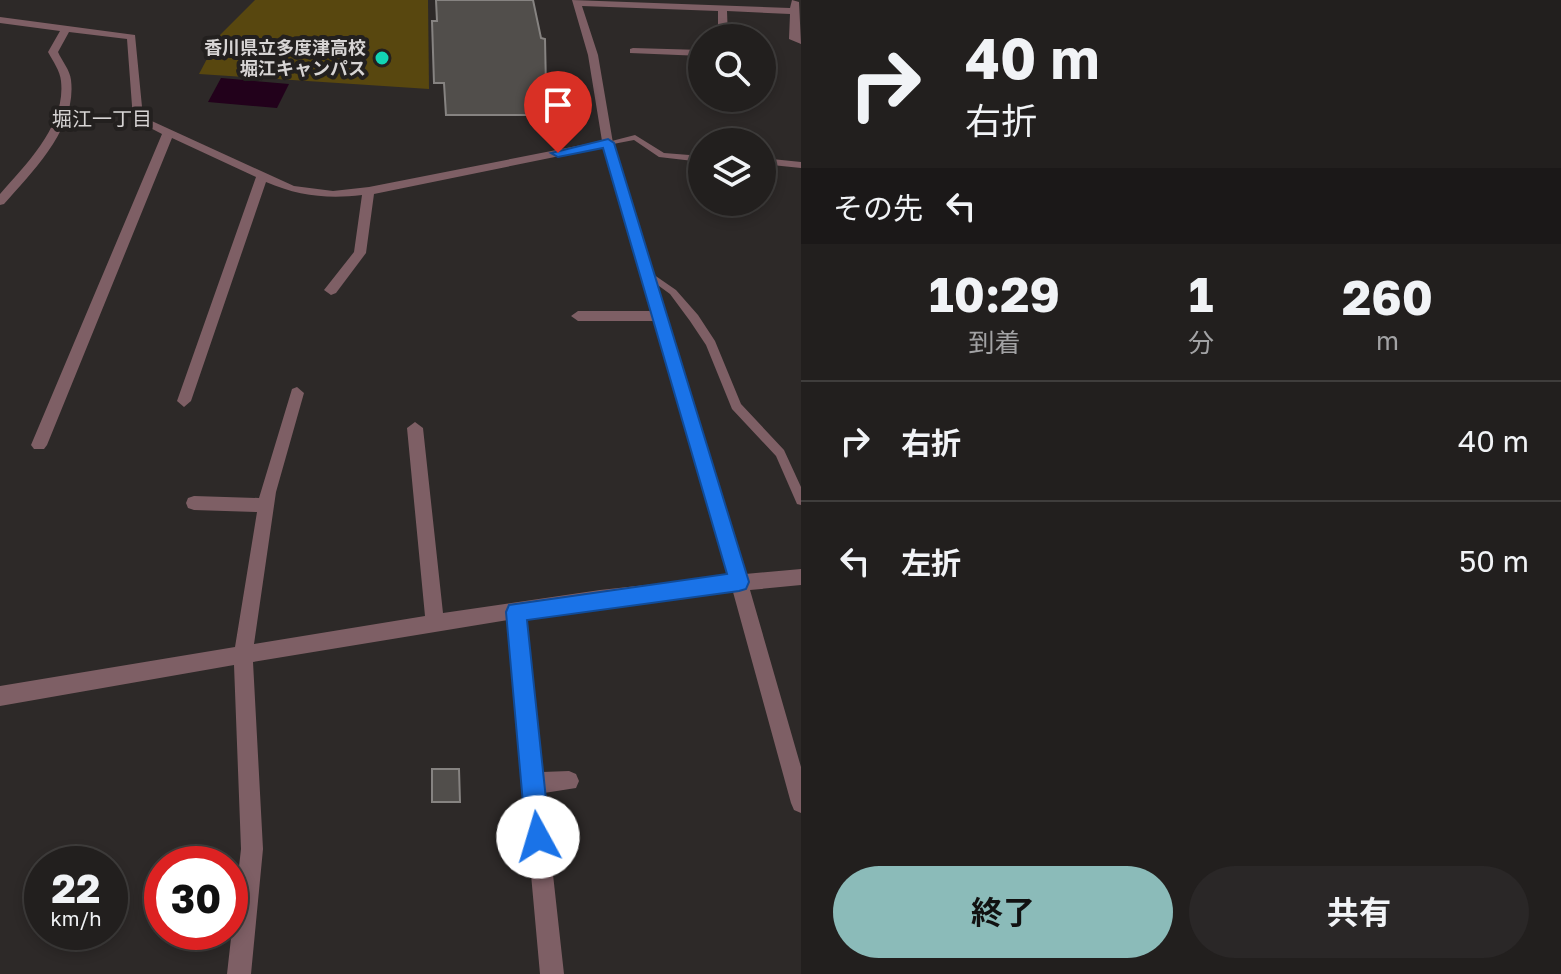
<!DOCTYPE html>
<html lang="ja">
<meta charset="utf-8">
<style>
body{margin:0;font-family:"Golos Text","Noto Sans JP",sans-serif;background:#2a2727;color:#f1f3f6;height:100vh;display:flex;flex-direction:column;font-size:30px;white-space:nowrap}
*{box-sizing:border-box;margin:0}
p{font-size:26px;color:#a2a2a4}
.icon{flex:none;width:44px;height:44px;fill:none;stroke:currentColor;stroke-width:2;stroke-linecap:round;stroke-linejoin:round}
.map{position:relative;flex:1;overflow:hidden}
.side{display:flex;flex-direction:column;background:#221f1e;width:760px}
.side>*{flex:none}
.hud{background:#221f1e;color:#f1f3f6;overflow:hidden}
.controls{position:absolute;left:688px;top:24px;display:grid;gap:16px}
.controls a{display:grid;place-items:center;width:88px;height:88px;border-radius:50%;background:#221f1e;box-shadow:0 4px 12px #0003,0 0 0 2px #3f3d3c;font-size:40px}
.speed{position:absolute;left:24px;top:846px;display:flex;gap:16px;font-size:40px;font-weight:700;text-align:center}
.speed>*{display:grid;place-content:center;width:104px;height:104px;border-radius:50%;background:#221f1e;box-shadow:0 4px 12px #0003,0 0 0 2px #3f3d3c;line-height:1}
.speed small{font-size:20px;font-weight:400}
.speed .limit{border:12px solid #d22;background:#fff;color:#111}
.pin{position:absolute;display:grid;place-items:center;width:68px;height:68px;color:#fff;margin:-82px -34px;border-radius:50% 50% 50% 0;rotate:-45deg;box-shadow:0 0 8px #0007}
.pin .icon{rotate:45deg}
.me{position:absolute;width:88px;margin:-44px;rotate:354deg;stroke-linejoin:round;filter:drop-shadow(0 0 6px #0008)}
.turn{display:flex;align-items:center;gap:28px;height:168px;padding:0 32px;font-size:36px}
.turn .icon{width:104px;height:104px;stroke-width:2.5}
.turn b{display:block;font-size:56px;line-height:68px}
.then{display:flex;align-items:center;height:76px;padding:0 32px;background:#0003;gap:16px;font-size:30px}
.eta{display:flex;justify-content:space-evenly;align-items:center;height:136px;text-align:center}
.eta b{font-size:48px;font-weight:700;line-height:56px}
.button{display:flex;gap:16px;margin-top:auto;padding:16px 32px}
.button a{flex:1;height:92px;border-radius:48px;background:#8bbbb9;color:#111;font-size:32px;font-weight:700;line-height:92px;text-align:center}
.button a+a{background:#2a2727;color:#f1f3f6}
ul{padding:0;list-style:none}
li{display:flex;align-items:center;gap:24px;height:120px;padding:0 32px;border-top:2px solid #3f3d3c}
li div{flex:1}
li b{display:block;font-size:30px}
li em{font-style:normal}
main{display:flex;flex:1;min-height:0}
.map>svg:first-child{display:block}
</style>
<main>
<div class="map">
<svg width="801" height="974" viewBox="0 0 801 974">
<rect width="100%" height="100%" fill="#2d2928"/>
<!-- green -->
<polygon fill="#58470f" points="255,0 428,0 429,89 199,74 219,36"/>
<!-- water -->
<polygon fill="#22011b" points="221,78 289,84 277,108 208,102"/>
<!-- building -->
<g fill="#514e4b" stroke="#868381" stroke-width="2">
<polygon points="436,0 533,0 541,38 545,39 546,88 541,88 545,108 538,108 539,115 446,115 444,83 434,83 432,21 437,21"/>
<polygon points="432,769 459,769 460,802 432,802"/>
</g>
<g fill="none" stroke-linecap="round" stroke-linejoin="round">
<!-- service -->
<g fill="#7e5f65" fill-rule="evenodd">
<polygon points="635,135 664,153 702,156 702,162 659,157 634,140 608,145 604,143"/>
<polygon points="762,158 801,162 801,168 762,164"/>
<polygon points="647,270 676,290 698,315 715,341 741,404 784,450 801,487 801,505 797,504 776,456 732,409 706,345 690,321 670,294 644,275 642,273"/>
</g>
<!-- minor -->
<g fill="#7e5f65" fill-rule="evenodd">
<path d="M572,0L790,8L792,0L799,2L801,44L789,39L790,14L727,11L728,38H718V11L582,6L598,55L613,143L745,574L801,569V585L750,590L801,767V813L794,810L791,803L733,592L526,618L542,772L569,771L576,774L579,781L576,788L544,793L564,974H540L508,620L253,662L263,849L251,974H227L241,849L234,665L0,706V686L235,647L257,512L194,510L188,508L186,503L188,498L194,496L259,498L292,389L297,387L304,393L276,492L254,644L425,616L407,428L415,422L423,428L443,613L600,590L729,576L654,321H578L571,316L578,311H651L604,147L374,194L366,253L336,293L331,295L324,290L354,252L362,195C328,199 298,196 266,182L191,401L184,407L177,401L256,177L172,138L47,445L44,449H34L31,445L162,134L133,119L127,39L69,32L58,52C62,61 70,70 71,80C77,128 33,171 4,204L0,205V194C27,163 66,125 61,81C60,71 53,61 48,52L60,31L0,23V17L135,35L143,117L294,186L333,191L369,187L602,141L588,55Z"/>
<polygon points="633,48 702,50 702,56 630,53 630,49"/>
</g>
</g>
<!-- route -->
<polygon fill="#1a73e8" stroke="#114b97" stroke-width="2" points="608,139 614,143 749,582 746,589 739,591 527,620 550,837 547,846 538,849 530,846 526,837 506,612 509,605 727,574 603,148 558,157 551,153"/>
<!-- markers -->
<circle fill="#12d5b4" stroke="#23201f" stroke-width="3" cx="382" cy="58" r="8"/>
<g text-anchor="middle" stroke-width="8" stroke-linejoin="round" paint-order="stroke">
<!-- far-poi labels -->
<g font-size="18" font-weight="bold" fill="#d7d4d4" stroke="#23201f" text-anchor="end">
<text x="366" y="54">香川県立多度津高校<tspan x="366" dy="21">堀江キャンパス</tspan></text>
</g>
<!-- far-neighbourhood labels -->
<g font-size="20" fill="#d7d4d4" stroke="#23201f">
<text x="102" y="126">堀江一丁目</text>
</g>
</g>
</svg>
<div class="controls">
<a><svg class="icon" aria-label="search" viewBox="0 0 24 24"><circle cx="10" cy="10" r="6"/><path d="M15 15l6 6"/></svg></a>
<a><svg class="icon" aria-label="layers" viewBox="0 0 24 24"><path d="M12 4l9 5-9 5-9-5zM3 14l9 5 9-5"/></svg></a>
</div>
<div class="speed"><div>22<small>km/h</small></div><div class="limit">30</div></div>
<div class="pin" style="left:558px;top:153px;background:#d93025"><svg class="icon" aria-label="arrive" viewBox="0 0 24 24"><path d="M6 21V4h12l-3 4 3 4H6"/></svg></div>
<svg class="me" style="left:538px;top:837px" viewBox="-20 -20 40 40"><circle r="19" fill="#fff"/><path d="M0-13L10 11 0 6-10 11z" fill="#1a73e8"/></svg>
</div>
<section class="side">
<div class="hud">
<div class="turn"><svg class="icon" aria-label="right" viewBox="0 0 24 24"><path d="M7 20v-9h11M14 6l5 5-5 5"/></svg><div><b>40 m</b>右折</div></div>
<div class="then">その先<svg class="icon" aria-label="left" viewBox="0 0 24 24"><path d="M17 20v-9H6M10 6l-5 5 5 5"/></svg></div>
</div>
<div class="eta">
<div><b>10:29</b><p>到着</p></div>
<div><b>1</b><p>分</p></div>
<div><b>260</b><p>m</p></div>
</div>
<ul>
<li><svg class="icon" aria-label="right" viewBox="0 0 24 24"><path d="M7 20v-9h11M14 6l5 5-5 5"/></svg><div><b>右折</b></div><em>40 m</em></li>
<li><svg class="icon" aria-label="left" viewBox="0 0 24 24"><path d="M17 20v-9H6M10 6l-5 5 5 5"/></svg><div><b>左折</b></div><em>50 m</em></li>
</ul>
<div class="button"><a>終了</a><a>共有</a></div>
</section>
</main>
